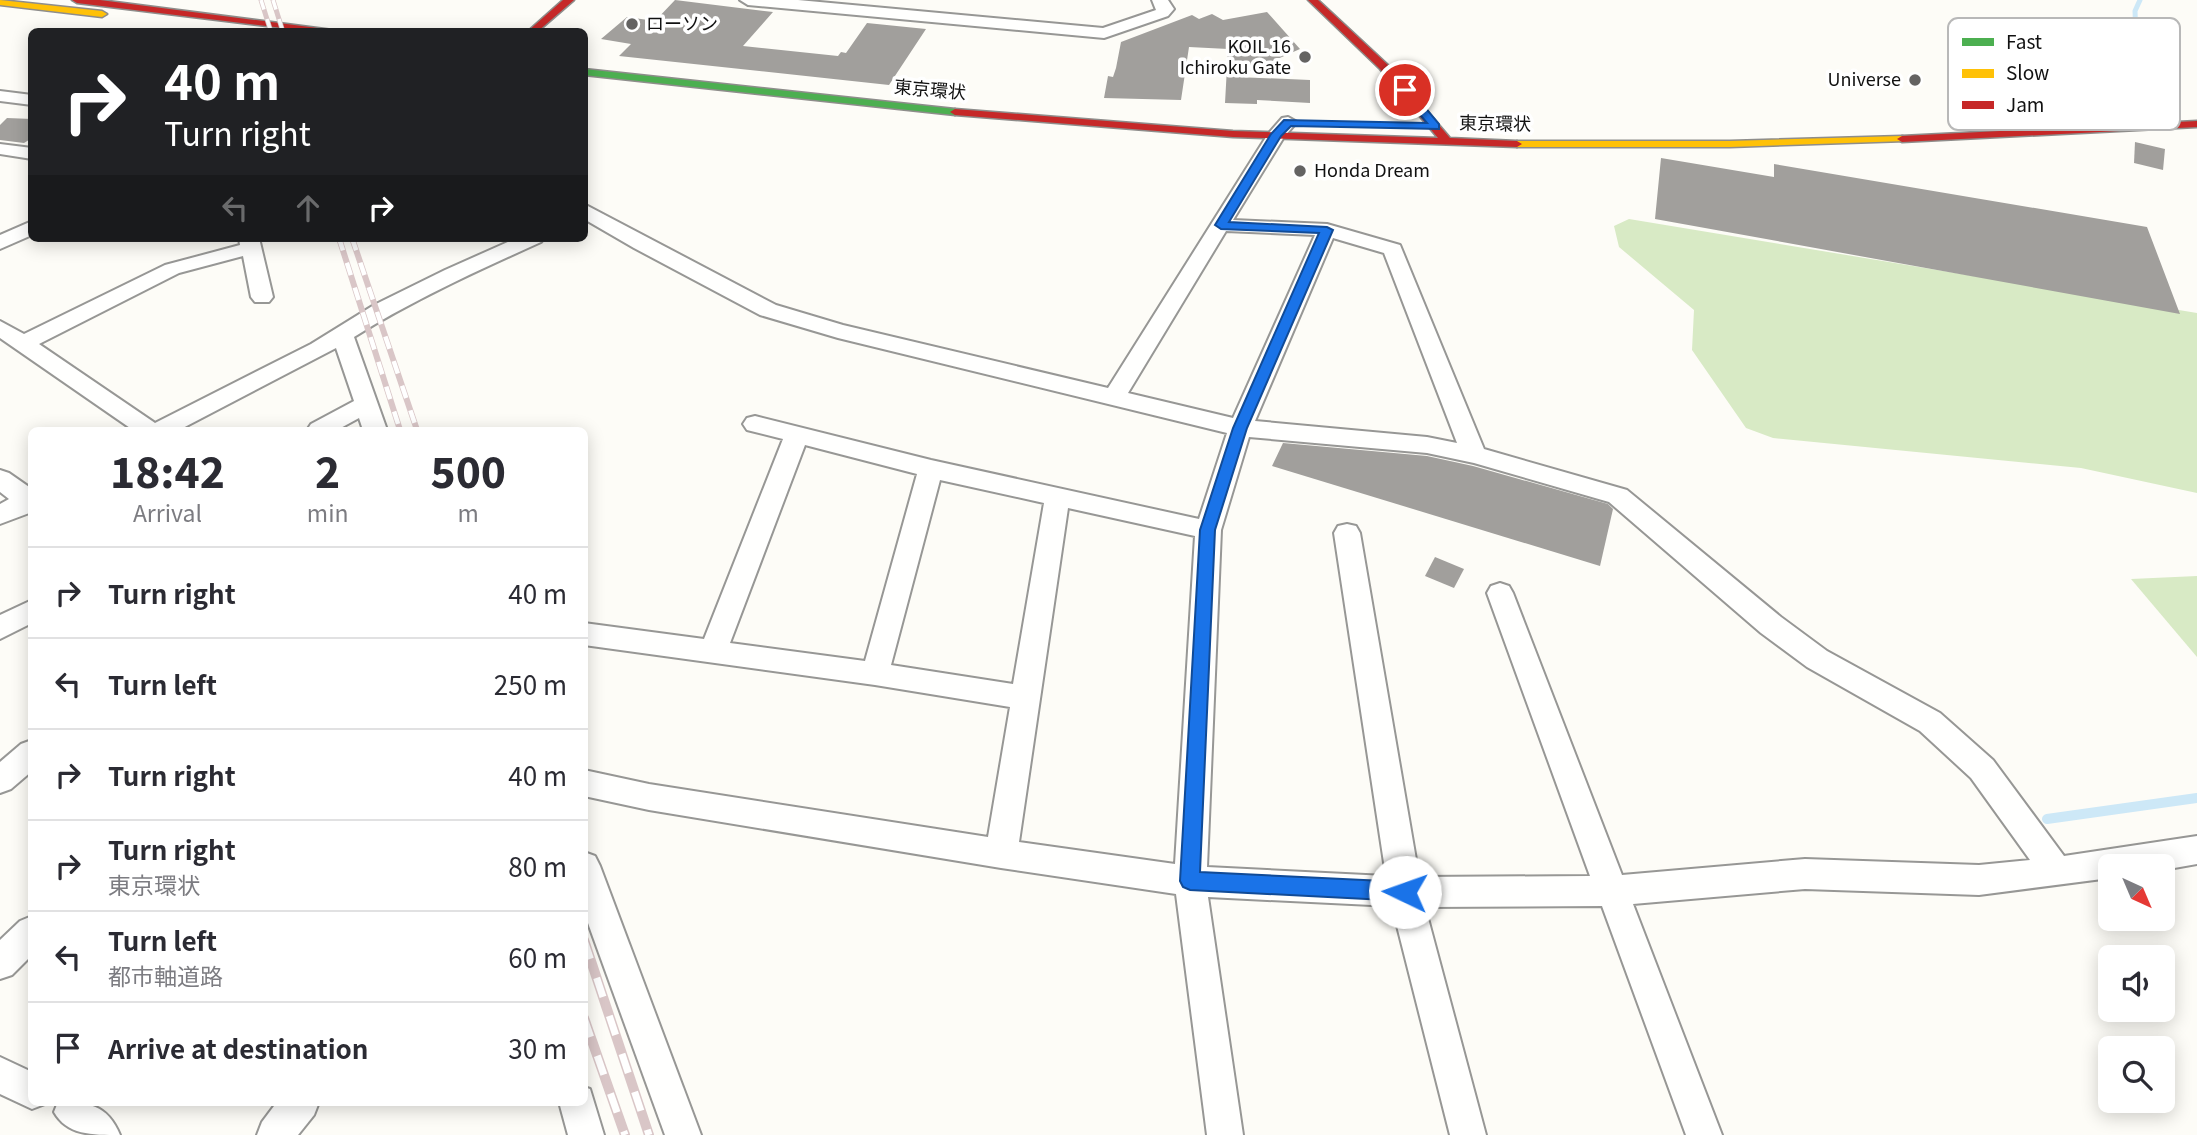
<!DOCTYPE html>
<meta charset="utf-8">
<style>
body{margin:0;font-family:Georgia,"Noto Sans JP",serif;background:#f2f2f3;color:#2b2b33;height:100vh;display:flex;flex-direction:column;font-size:26px;white-space:nowrap}
*{box-sizing:border-box;margin:0}
p{font-size:23px;color:#7c7c81}
.icon{flex:none;width:38px;height:38px;fill:none;stroke:currentColor;stroke-width:2;stroke-linecap:round;stroke-linejoin:round}
.map{position:relative;flex:1;overflow:hidden}
.panel{position:absolute;left:28px;top:427px;width:560px;height:679px;display:flex;flex-direction:column;background:#fff;border-radius:10px;box-shadow:0 4px 18px #0003}
.panel>*{flex:none}
.guide{position:absolute;left:28px;top:28px;width:560px;height:214px;border-radius:10px;box-shadow:0 4px 18px #0003;background:#202124;color:#fff;overflow:hidden}
.needle{width:46px;rotate:136deg}
.tools{position:absolute;left:2098px;top:854px;display:grid;gap:14px}
.tools a{display:grid;place-items:center;width:77px;height:77px;border-radius:10px;background:#fff;box-shadow:0 4px 18px #0003;font-size:35px}
.pin{position:absolute;display:grid;place-items:center;width:60px;height:60px;color:#fff;margin:-30px;border:4px solid #fff;border-radius:50%;box-shadow:0 2px 7px #0007}
.me{position:absolute;width:77px;margin:-38px;rotate:273deg;stroke-linejoin:round;filter:drop-shadow(0 0 5px #0008)}
.turn{display:flex;align-items:center;gap:24px;height:147px;padding:0 21px;font-size:32px}
.turn .icon{width:91px;height:91px;stroke-width:2.5}
.turn b{display:block;font-size:49px;line-height:60px}
.lanes{display:flex;align-items:center;height:66px;padding:0 21px;background:#0003;justify-content:center;gap:35px;direction:ltr}
.lanes .off{opacity:.35}
.eta{display:flex;justify-content:space-evenly;align-items:center;height:119px;text-align:center}
.eta b{font-size:42px;font-weight:800;line-height:49px}
ul{padding:0;list-style:none}
li{display:flex;align-items:center;gap:21px;height:91px;padding:0 21px;border-top:2px solid #e1e1e2}
li div{flex:1}
li b{display:block;font-size:26px}
li em{font-style:normal}
.map>svg:first-child{display:block}
</style>
<div class="map">
<svg width="2197" height="1135" viewBox="0 0 2197 1135">
<rect width="100%" height="100%" fill="#fdfcf7"/>
<!-- forest -->
<g fill="#d8eac5">
<polygon points="1629,219 2197,313 2197,493 2081,468 1773,438 1746,428 1692,350 1694,310 1619,247 1614,226"/>
<polygon points="2197,576 2197,657 2131,579"/>
</g>
<g fill="none" stroke-linecap="round" stroke-linejoin="round">
<!-- stream-far1 -->
<polyline stroke="#cde8f7" stroke-width="5" points="2140,0 2135,11 2136,38 2132,43 2134,53 2170,101"/>
<!-- stream -->
<polyline stroke="#cde8f7" stroke-width="10" points="2047,819 2197,798"/>
</g>
<!-- building -->
<g fill="#a19f9c">
<polygon points="675,0 773,12 743,46 838,56 841,52 846,53 867,23 926,29 889,85 619,56 631,44 601,39 627,17 655,21"/>
<polygon points="1267,12 1300,49 1237,77 1310,80 1310,103 1257,100 1257,104 1225,103 1228,49 1189,47 1181,100 1104,98 1108,76 1113,77 1116,68 1121,42 1192,15 1199,19 1212,14 1223,20"/>
<polygon points="7,118 32,119 32,138 24,143 0,140 0,125"/>
<polygon points="2135,142 2165,149 2163,170 2134,163"/>
<polygon points="1661,158 1774,177 1774,164 2147,227 2180,314 1655,219"/>
<polygon points="1283,443 1427,456 1473,466 1608,504 1613,509 1600,566 1272,466"/>
<polygon points="1435,557 1464,569 1454,588 1425,576"/>
</g>
<g fill="none" stroke-linecap="round" stroke-linejoin="round">
<defs>
<g id="street">
<polygon points="740,0 798,0 1103,28 1156,10 1152,0 1168,0 1174,9 1168,16 1104,38 748,5"/>
<polygon points="0,91 32,95 32,105 0,101"/>
<path d="M1288,117L1297,122L1284,137L1233,220L1327,224L1400,245L1484,449L1627,490L1781,617L1827,651L1940,713L1993,760L2064,856L2197,836V864L2163,870V866H2110V878L1979,895L1805,889L1633,904L1722,1135H1686L1602,906L1425,907L1486,1135H1450L1392,906L1208,897L1243,1135H1207L1176,894L1001,868L649,810L584,796V770L649,784L988,837L1010,707L875,685L584,645V623L704,639L783,439L747,430L743,424L747,418L755,416L931,460L1199,519L1227,433L838,338L760,315L634,248L584,219V204L776,305L843,325L1108,388L1268,134L1282,118ZM1226,231L1315,235L1233,418L1128,393ZM1333,238L1384,253L1457,443L1427,437L1255,421ZM1249,437L1427,453L1474,463L1609,502L1761,633L1807,667L1920,731L1971,778L2030,860L1979,865L1805,859L1622,875L1513,593L1509,586L1500,583L1491,586L1487,593L1590,876L1419,877L1360,533L1356,526L1347,524L1338,526L1334,533L1386,876L1207,867L1221,530ZM805,445L917,474L865,661L730,643ZM940,480L1044,503L1013,684L891,665ZM1068,508L1195,536L1175,864L1019,842Z"/>
<polygon points="0,144 32,148 32,159 0,154"/>
<polygon points="32,221 32,235 0,249 0,235"/>
<path d="M239,238H259L273,297L269,302H255L251,297L243,256L179,273L39,344L155,423L311,344L374,305L445,270L517,238H544L541,242C477,271 413,300 354,337L387,430H363L359,418L337,430H307L311,424L354,401L336,348L179,430H133L0,338V321L24,334L165,265L240,245Z"/>
<polygon points="0,470 9,473 32,489 32,512 0,524 0,504 9,499 0,492"/>
<polygon points="32,600 32,623 0,639 0,615"/>
<polygon points="32,740 32,771 11,789 0,793 0,762 21,744"/>
<polygon points="584,852 595,856 600,866 701,1135 665,1135 584,912"/>
<polygon points="32,916 32,955 12,975 0,979 0,940 20,921"/>
<polygon points="0,1057 32,1072 32,1102 45,1104 32,1109 0,1094"/>
<polygon points="584,1087 590,1089 604,1135 568,1135 559,1102 584,1102"/>
<path d="M58,1102C88,1102 107,1104 120,1135C91,1135 67,1135 54,1112Z"/>
<polygon points="277,1102 319,1102 314,1115 298,1135 257,1135 262,1122"/>
</g>
<polygon id="fast" points="584,69 955,109 960,112 955,115 584,75"/>
<g id="slow">
<polygon points="0,0 102,11 107,14 102,17 0,5"/>
<polygon points="1902,136 1906,137 1906,141 1730,147 1517,147 1512,144 1517,141 1730,141"/>
</g>
<g id="jam">
<polygon points="72,0 100,0 348,32 316,32 77,3"/>
<polygon points="563,0 574,0 537,32 527,32"/>
<polygon points="1308,0 1318,0 1388,65 1450,138 1517,141 1522,144 1517,147 1233,137 955,115 950,112 955,109 1233,131 1438,138 1380,69"/>
<polygon points="2197,121 2197,127 1902,142 1897,139 1902,136"/>
</g>
</defs>
<!-- street casing -->
<use href="#street" stroke="#979795" stroke-width="4"/>
<!-- fast casing -->
<use href="#fast" stroke="#8e8d8b" stroke-width="3"/>
<!-- slow casing -->
<use href="#slow" stroke="#8e8d8b" stroke-width="3"/>
<!-- jam casing -->
<use href="#jam" stroke="#8e8d8b" stroke-width="3"/>
<!-- street -->
<use href="#street" fill="#fffffe" fill-rule="evenodd"/>
<!-- fast -->
<use href="#fast" fill="#4caf50" fill-rule="evenodd"/>
<!-- slow -->
<use href="#slow" fill="#ffc107" fill-rule="evenodd"/>
<!-- jam -->
<use href="#jam" fill="#c62828" fill-rule="evenodd"/>
<defs>
<g id="rail-far2">
<polyline points="261,0 271,32"/>
<polyline points="273,0 283,32"/>
</g>
<g id="rail-far1">
<polyline points="339,238 400,430"/>
<polyline points="352,238 417,430"/>
</g>
<g id="rail">
<polyline points="584,940 649,1135"/>
<polyline points="584,1018 625,1135"/>
</g>
</defs>
<!-- rail-far2 casing -->
<use href="#rail-far2" stroke="#d9c6c7" stroke-width="5"/>
<!-- rail-far1 casing -->
<use href="#rail-far1" stroke="#d9c6c7" stroke-width="6"/>
<!-- rail casing -->
<use href="#rail" stroke="#d9c6c7" stroke-width="10"/>
<!-- rail-far2 -->
<use href="#rail-far2" stroke="#fff" stroke-width="3.5" stroke-dasharray="10" stroke-linecap="butt"/>
<!-- rail-far1 -->
<use href="#rail-far1" stroke="#fff" stroke-width="4.5" stroke-dasharray="13" stroke-linecap="butt"/>
<!-- rail -->
<use href="#rail" stroke="#fff" stroke-width="7" stroke-dasharray="20" stroke-linecap="butt"/>
</g>
<!-- route -->
<polygon fill="#1a73e8" stroke="#114b97" stroke-width="2" points="1402,88 1409,88 1439,124 1439,129 1291,126 1281,136 1229,222 1327,227 1333,230 1247,428 1215,530 1200,872 1405,882 1412,885 1415,892 1412,898 1405,901 1190,890 1183,887 1180,881 1200,530 1233,428 1319,233 1221,229 1215,225 1271,134 1284,120 1427,123 1402,93"/>
<!-- markers -->
<g fill="#646362" stroke="#fff" stroke-width="2.5">
<circle cx="632" cy="24" r="7"/>
<circle cx="1305" cy="57" r="7"/>
<circle cx="1915" cy="80" r="7"/>
<circle cx="1300" cy="171" r="7"/>
</g>
<g text-anchor="middle" stroke-width="7" stroke-linejoin="round" paint-order="stroke">
<!-- far-poi labels -->
<g font-size="18" fill="#111" stroke="#fff" text-anchor="start">
<text x="646" y="30">ローソン</text>
<text x="1291" y="53" text-anchor="end">KOIL 16<tspan x="1291" dy="21">Ichiroku Gate</tspan></text>
<text x="1901" y="86" text-anchor="end">Universe</text>
<text x="1314" y="177">Honda Dream</text>
</g>
<!-- far-street labels -->
<g font-size="18" fill="#111" stroke="#fff">
<text transform="translate(930 90) rotate(5)" y="6">東京環状</text>
<text transform="translate(1495 124) rotate(1)" y="6">東京環状</text>
</g>
</g>
<!-- legend -->
<rect x="1948" y="18" width="232" height="112" rx="10" fill="#fff" stroke="#b8b8b8" stroke-width="2"/>
<rect x="1962" y="38" width="32" height="8" fill="#4caf50"/>
<rect x="1962" y="69" width="32" height="9" fill="#ffc107"/>
<rect x="1962" y="101" width="32" height="8" fill="#c62828"/>
<g font-size="19" fill="#111">
<text x="2006" y="49">Fast</text>
<text x="2006" y="80">Slow</text>
<text x="2006" y="112">Jam</text>
</g>
</svg>
<div class="tools">
<a><svg class="needle" viewBox="-14 -14 28 28"><path d="M0-13l5 13h-10z" fill="#e53935"/><path d="M0 13l5-13h-10z" fill="#7c7c81"/></svg></a>
<a><svg class="icon" aria-label="sound" viewBox="0 0 24 24"><path d="M4 9h4l5-4v14l-5-4H4zM17 9q2 3 0 6"/></svg></a>
<a><svg class="icon" aria-label="search" viewBox="0 0 24 24"><circle cx="10" cy="10" r="6"/><path d="M15 15l6 6"/></svg></a>
</div>
<div class="pin" style="left:1405px;top:90px;background:#d93025"><svg class="icon" aria-label="arrive" viewBox="0 0 24 24"><path d="M6 21V4h12l-3 4 3 4H6"/></svg></div>
<svg class="me" style="left:1405px;top:892px" viewBox="-20 -20 40 40"><circle r="19" fill="#fff"/><path d="M0-13L10 11 0 6-10 11z" fill="#1a73e8"/></svg>
<div class="guide">
<div class="turn"><svg class="icon" aria-label="right" viewBox="0 0 24 24"><path d="M7 20v-9h11M14 6l5 5-5 5"/></svg><div><b>40 m</b>Turn right</div></div>
<div class="lanes"><svg class="icon off" aria-label="left" viewBox="0 0 24 24"><path d="M17 20v-9H6M10 6l-5 5 5 5"/></svg><svg class="icon off" aria-label="ahead" viewBox="0 0 24 24"><path d="M12 20V5M6 11l6-6 6 6"/></svg><svg class="icon" aria-label="right" viewBox="0 0 24 24"><path d="M7 20v-9h11M14 6l5 5-5 5"/></svg></div>
</div>
<section class="panel">
<div class="eta">
<div><b>18:42</b><p>Arrival</p></div>
<div><b>2</b><p>min</p></div>
<div><b>500</b><p>m</p></div>
</div>
<ul>
<li><svg class="icon" aria-label="right" viewBox="0 0 24 24"><path d="M7 20v-9h11M14 6l5 5-5 5"/></svg><div><b>Turn right</b></div><em>40 m</em></li>
<li><svg class="icon" aria-label="left" viewBox="0 0 24 24"><path d="M17 20v-9H6M10 6l-5 5 5 5"/></svg><div><b>Turn left</b></div><em>250 m</em></li>
<li><svg class="icon" aria-label="right" viewBox="0 0 24 24"><path d="M7 20v-9h11M14 6l5 5-5 5"/></svg><div><b>Turn right</b></div><em>40 m</em></li>
<li><svg class="icon" aria-label="right" viewBox="0 0 24 24"><path d="M7 20v-9h11M14 6l5 5-5 5"/></svg><div><b>Turn right</b><p>東京環状</p></div><em>80 m</em></li>
<li><svg class="icon" aria-label="left" viewBox="0 0 24 24"><path d="M17 20v-9H6M10 6l-5 5 5 5"/></svg><div><b>Turn left</b><p>都市軸道路</p></div><em>60 m</em></li>
<li><svg class="icon" aria-label="arrive" viewBox="0 0 24 24"><path d="M6 21V4h12l-3 4 3 4H6"/></svg><div><b>Arrive at destination</b></div><em>30 m</em></li>
</ul>
</section>
</div>
